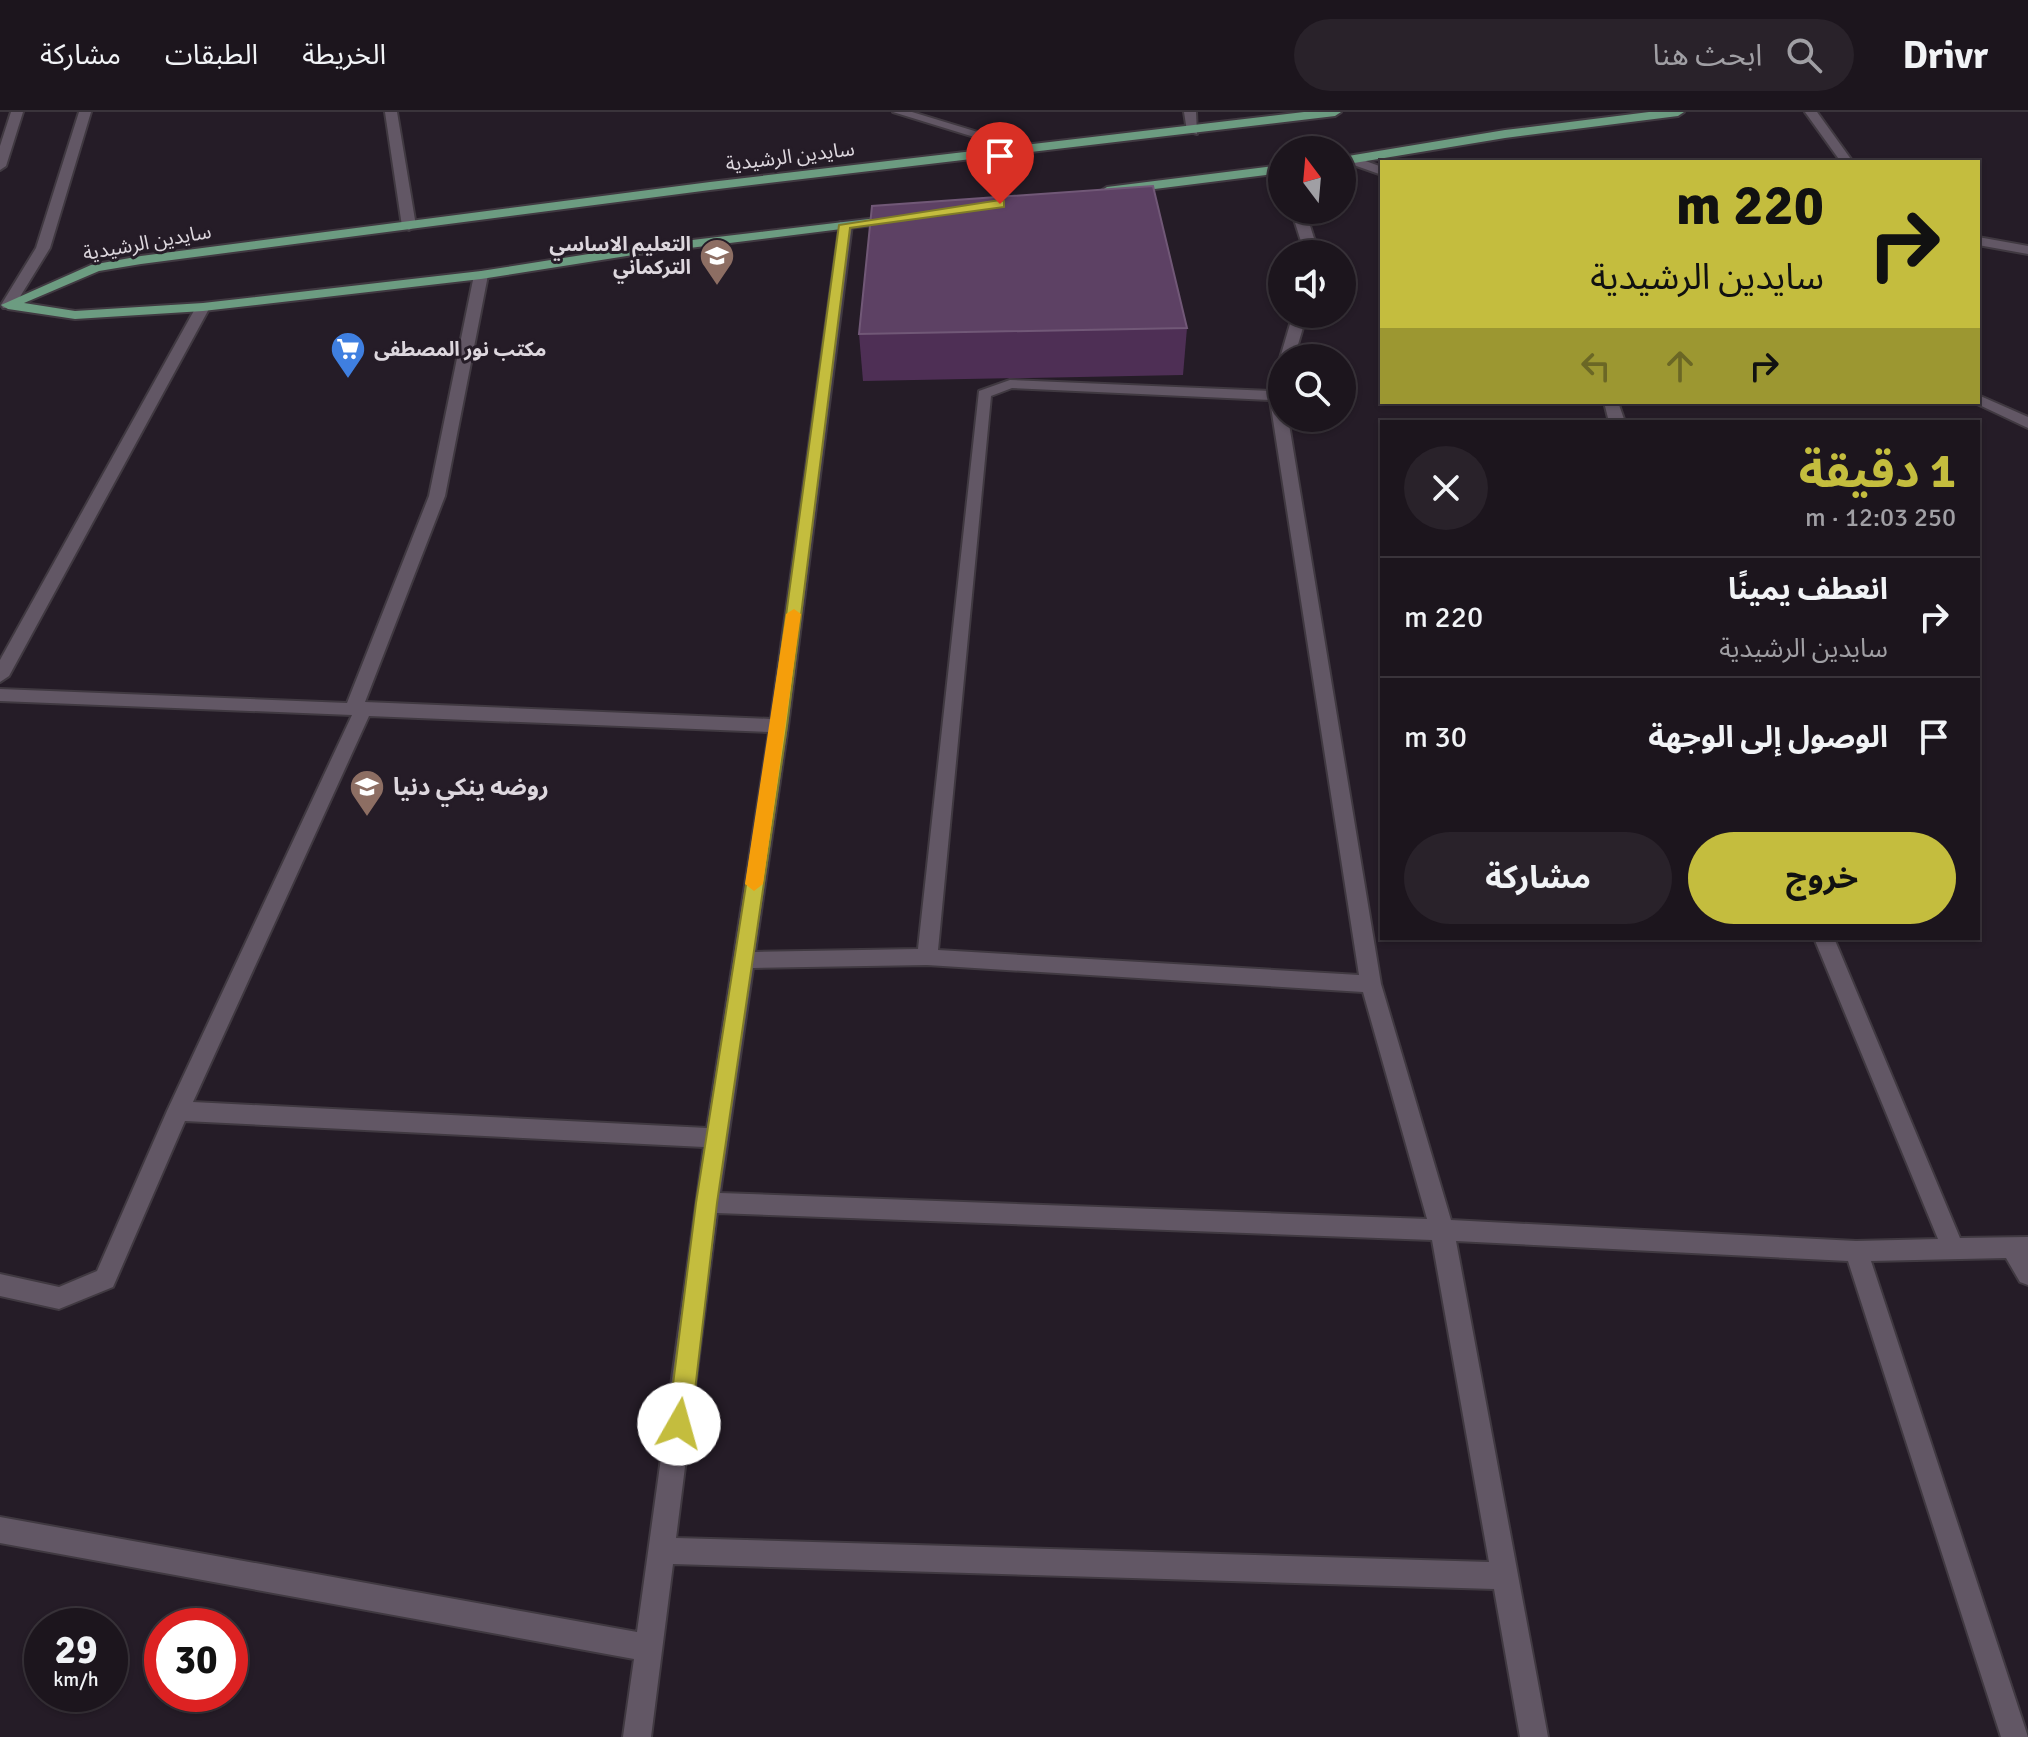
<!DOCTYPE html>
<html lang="ar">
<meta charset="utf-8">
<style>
body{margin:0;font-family:Signika,"Noto Sans Arabic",sans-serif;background:#29222a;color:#f1f3f6;direction:rtl;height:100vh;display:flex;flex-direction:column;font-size:30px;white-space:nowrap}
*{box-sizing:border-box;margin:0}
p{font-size:26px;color:#a09fa4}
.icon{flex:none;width:44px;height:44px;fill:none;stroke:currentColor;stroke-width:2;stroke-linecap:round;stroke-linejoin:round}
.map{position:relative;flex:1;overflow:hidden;direction:ltr}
.sheet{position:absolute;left:1380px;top:308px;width:600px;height:520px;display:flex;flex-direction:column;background:#1c151d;border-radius:0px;box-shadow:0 2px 6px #0004,0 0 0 2px #3a343b;direction:rtl}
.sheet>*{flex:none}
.banner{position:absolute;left:1380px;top:48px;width:600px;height:244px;border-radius:0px;box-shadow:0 2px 6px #0004,0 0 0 2px #3a343b;direction:rtl;background:#c4bd3e;color:#111;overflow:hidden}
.needle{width:52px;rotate:344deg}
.fabs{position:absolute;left:1268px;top:24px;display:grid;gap:16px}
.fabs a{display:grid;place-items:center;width:88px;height:88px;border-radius:50%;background:#1c151d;box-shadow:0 2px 6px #0004,0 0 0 2px #3a343b;font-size:40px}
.speed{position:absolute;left:24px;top:1496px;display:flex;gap:16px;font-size:40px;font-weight:700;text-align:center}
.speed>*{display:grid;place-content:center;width:104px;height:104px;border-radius:50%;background:#1c151d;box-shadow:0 2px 6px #0004,0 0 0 2px #3a343b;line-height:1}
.speed small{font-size:20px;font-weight:400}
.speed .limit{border:12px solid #d22;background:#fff;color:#111}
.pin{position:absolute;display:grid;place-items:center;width:68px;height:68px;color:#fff;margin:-82px -34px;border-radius:50% 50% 50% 0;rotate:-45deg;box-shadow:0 0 8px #0007}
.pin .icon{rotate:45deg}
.me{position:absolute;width:88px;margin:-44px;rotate:7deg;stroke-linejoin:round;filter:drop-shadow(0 0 6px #0008)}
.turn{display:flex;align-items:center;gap:28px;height:168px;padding:0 24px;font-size:36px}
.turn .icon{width:104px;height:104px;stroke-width:2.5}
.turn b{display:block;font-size:56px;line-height:68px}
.lanes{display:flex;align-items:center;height:76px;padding:0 24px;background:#0003;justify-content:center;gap:40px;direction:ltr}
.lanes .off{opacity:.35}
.round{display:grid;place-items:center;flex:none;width:84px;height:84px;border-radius:42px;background:#29222a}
.overview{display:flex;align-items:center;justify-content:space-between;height:136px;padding:0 24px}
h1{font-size:48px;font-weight:700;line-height:60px;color:#c4bd3e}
.cta{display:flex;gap:16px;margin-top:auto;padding:16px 24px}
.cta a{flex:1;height:92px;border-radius:48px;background:#c4bd3e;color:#111;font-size:32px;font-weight:700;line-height:92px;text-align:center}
.cta a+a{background:#29222a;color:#f1f3f6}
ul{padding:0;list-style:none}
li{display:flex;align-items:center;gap:24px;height:120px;padding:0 24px;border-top:2px solid #3a343b}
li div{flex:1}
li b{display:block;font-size:30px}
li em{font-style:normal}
header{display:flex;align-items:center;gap:48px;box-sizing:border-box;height:112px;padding:0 40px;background:#1c151d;border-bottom:2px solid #3a343b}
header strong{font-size:38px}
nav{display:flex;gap:44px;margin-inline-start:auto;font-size:28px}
.search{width:560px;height:72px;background:#29222a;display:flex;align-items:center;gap:20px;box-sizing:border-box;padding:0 28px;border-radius:44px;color:#a09fa4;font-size:30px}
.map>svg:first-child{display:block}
</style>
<header>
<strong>Drivr</strong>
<div class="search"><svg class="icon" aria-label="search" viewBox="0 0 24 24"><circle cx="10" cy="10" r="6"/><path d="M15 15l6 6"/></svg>ابحث هنا</div>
<nav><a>الخريطة</a><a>الطبقات</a><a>مشاركة</a></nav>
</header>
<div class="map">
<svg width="2028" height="1625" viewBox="0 0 2028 1625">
<rect width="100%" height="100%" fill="#251c27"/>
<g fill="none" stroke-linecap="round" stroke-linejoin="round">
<defs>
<g id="street">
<polygon points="385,0 397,0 416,114 409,118 402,114"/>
<polygon points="893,0 912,0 1030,36 1020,39"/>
<polygon points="1184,0 1196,0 1197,22 1187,19"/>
<polygon points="1805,0 1817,0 1853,50 1841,50"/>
<polygon points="1352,44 1382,55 1382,63 1348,51 1346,48"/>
<polygon points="1291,98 1305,98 1319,142 1305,142"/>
<path d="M840,110L852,113L788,614L755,840L918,837L979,279L1010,268L1271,279L1275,265L1282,261V306H1288L1381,872L1451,1108L1856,1129L1938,1127L1814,826H1834L1960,1126L2028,1125V1173L2020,1170L2006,1146L1871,1149L2028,1625H2001L1848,1149L1456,1129L1548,1625H1520L1494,1477L673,1452L651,1625H623L634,1547L0,1431V1405L637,1520L704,1035L185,1009L113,1175L59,1197L0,1184V1162L59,1175L97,1159L167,999L352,603L0,589V577L347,591L429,384L474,163L481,159L488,163L445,384L365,590L771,607ZM1012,276L1270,288L1359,863L938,838L991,284ZM369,604L769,620L707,1016L193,990ZM927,853L1363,880L1427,1107L720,1081L753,856ZM717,1101L1432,1128L1489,1450L676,1426Z"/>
<polygon points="1978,125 2028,134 2028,142 1978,133"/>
<polygon points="203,191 210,195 9,564 0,570 0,548 196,195"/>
<polygon points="1293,202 1307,202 1294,246 1282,246 1282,249 1280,246"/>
<polygon points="1978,283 2028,305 2028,316 1973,290 1978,290"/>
<polygon points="1604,290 1618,290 1625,310 1609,310"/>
</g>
<g id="secondary">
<polygon points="11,0 23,0 6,54 0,58 0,34"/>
<polygon points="79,0 91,0 50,136 13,196 3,196 1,193 36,136"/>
</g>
<g id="primary">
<polygon points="1304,0 1341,0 1335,4 710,78 141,152 99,159 24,191 75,199 203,191 481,159 633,135 902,103 902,109 897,110 633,143 481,167 203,199 75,207 8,197 1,193 91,153 141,144 710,70"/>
<polygon points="1649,0 1684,0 1678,4 1505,26 1342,53 1342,45 1505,18"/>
<polygon points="1282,53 1282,61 1107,83 1101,79 1107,75"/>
</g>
</defs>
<!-- street casing -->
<use href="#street" stroke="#403941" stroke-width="4"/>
<!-- secondary casing -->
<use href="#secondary" stroke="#403941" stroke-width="4"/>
<!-- primary casing -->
<use href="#primary" stroke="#403941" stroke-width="4"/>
<!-- street -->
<use href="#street" fill="#625765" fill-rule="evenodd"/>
<!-- secondary -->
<use href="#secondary" fill="#625765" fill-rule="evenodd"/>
<!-- primary -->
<use href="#primary" fill="#6c9c81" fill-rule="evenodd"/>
</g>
<!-- wall -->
<polygon fill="#4e2f55" points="1187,216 1183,263 863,269 859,222"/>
<!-- building -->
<polygon fill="#5d4164" stroke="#715877" stroke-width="2" points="1153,74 1187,216 859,222 872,94"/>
<!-- route -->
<polygon fill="#c4bd3e" stroke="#7f7b28" stroke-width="2" points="1000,88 1004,89 1004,95 850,116 787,614 717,1091 691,1312 687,1320 679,1323 671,1320 668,1312 696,1091 771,614 839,113"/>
<!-- slow -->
<polygon fill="#f59e0b" points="794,497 801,502 763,772 754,779 745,772 786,502"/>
<!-- icons -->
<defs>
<symbol id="school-pin" viewBox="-11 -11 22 30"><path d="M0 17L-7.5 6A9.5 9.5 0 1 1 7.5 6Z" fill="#8d6e63" stroke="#251c27"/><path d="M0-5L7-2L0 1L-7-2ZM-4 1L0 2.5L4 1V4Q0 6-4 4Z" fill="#fff"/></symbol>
<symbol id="supermarket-pin" viewBox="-11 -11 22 30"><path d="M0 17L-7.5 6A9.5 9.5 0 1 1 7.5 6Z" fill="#3f7fe0" stroke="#251c27"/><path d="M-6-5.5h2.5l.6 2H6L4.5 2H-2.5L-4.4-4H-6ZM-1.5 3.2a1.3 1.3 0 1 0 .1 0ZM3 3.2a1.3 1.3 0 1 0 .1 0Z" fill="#fff"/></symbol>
</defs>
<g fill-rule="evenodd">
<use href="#school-pin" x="697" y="124" width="40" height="54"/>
<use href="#supermarket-pin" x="328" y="217" width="40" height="54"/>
<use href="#school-pin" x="347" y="655" width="40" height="54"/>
</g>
<g text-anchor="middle" stroke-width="6" stroke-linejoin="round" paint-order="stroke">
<!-- far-street labels -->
<g font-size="20" fill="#ddd7de" stroke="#251c27">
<text transform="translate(790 44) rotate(-7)" y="7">سايدين الرشيدية</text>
<text transform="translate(147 130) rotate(-10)" y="7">سايدين الرشيدية</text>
</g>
<!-- far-poi labels -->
<g font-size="20" font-weight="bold" fill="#ddd7de" stroke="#251c27" text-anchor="end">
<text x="691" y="139">التعليم الاساسي<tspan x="691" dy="23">التركماني</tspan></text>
<text x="374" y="244" text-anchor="start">مكتب نور المصطفى</text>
</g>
<!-- poi labels -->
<g font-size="24" font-weight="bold" fill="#ddd7de" stroke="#251c27" text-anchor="start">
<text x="393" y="683">روضه ينكي دنيا</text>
</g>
</g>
</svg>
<div class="fabs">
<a><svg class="needle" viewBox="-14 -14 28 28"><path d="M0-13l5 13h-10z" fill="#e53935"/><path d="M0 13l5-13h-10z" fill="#a09fa4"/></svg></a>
<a><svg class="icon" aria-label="sound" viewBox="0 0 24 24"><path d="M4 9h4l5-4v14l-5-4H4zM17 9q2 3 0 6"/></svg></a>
<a><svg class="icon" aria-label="search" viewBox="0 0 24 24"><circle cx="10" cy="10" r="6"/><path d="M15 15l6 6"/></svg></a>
</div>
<div class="speed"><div>29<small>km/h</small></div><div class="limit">30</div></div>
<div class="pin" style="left:1000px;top:92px;background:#d93025"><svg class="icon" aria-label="arrive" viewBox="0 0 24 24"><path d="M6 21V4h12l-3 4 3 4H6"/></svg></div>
<svg class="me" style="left:679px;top:1312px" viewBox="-20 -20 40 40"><circle r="19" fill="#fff"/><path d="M0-13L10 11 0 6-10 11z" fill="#c4bd3e"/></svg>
<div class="banner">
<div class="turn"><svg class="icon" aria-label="right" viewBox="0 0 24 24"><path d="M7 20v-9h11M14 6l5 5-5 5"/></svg><div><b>220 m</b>سايدين الرشيدية</div></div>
<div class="lanes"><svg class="icon off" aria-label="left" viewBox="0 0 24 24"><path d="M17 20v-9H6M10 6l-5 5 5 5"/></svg><svg class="icon off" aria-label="ahead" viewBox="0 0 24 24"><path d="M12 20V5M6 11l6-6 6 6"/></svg><svg class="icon" aria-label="right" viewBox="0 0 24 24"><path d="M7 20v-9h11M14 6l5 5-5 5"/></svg></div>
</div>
<section class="sheet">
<div class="overview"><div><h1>1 دقيقة</h1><p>250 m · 12:03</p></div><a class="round"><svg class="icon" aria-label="close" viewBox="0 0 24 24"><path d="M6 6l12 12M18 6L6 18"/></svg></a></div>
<ul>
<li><svg class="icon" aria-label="right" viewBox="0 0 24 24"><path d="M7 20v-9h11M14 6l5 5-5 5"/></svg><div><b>انعطف يمينًا</b><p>سايدين الرشيدية</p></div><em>220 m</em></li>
<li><svg class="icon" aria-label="arrive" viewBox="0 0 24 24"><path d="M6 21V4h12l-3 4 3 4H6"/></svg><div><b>الوصول إلى الوجهة</b></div><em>30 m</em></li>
</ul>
<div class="cta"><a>خروج</a><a>مشاركة</a></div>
</section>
</div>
